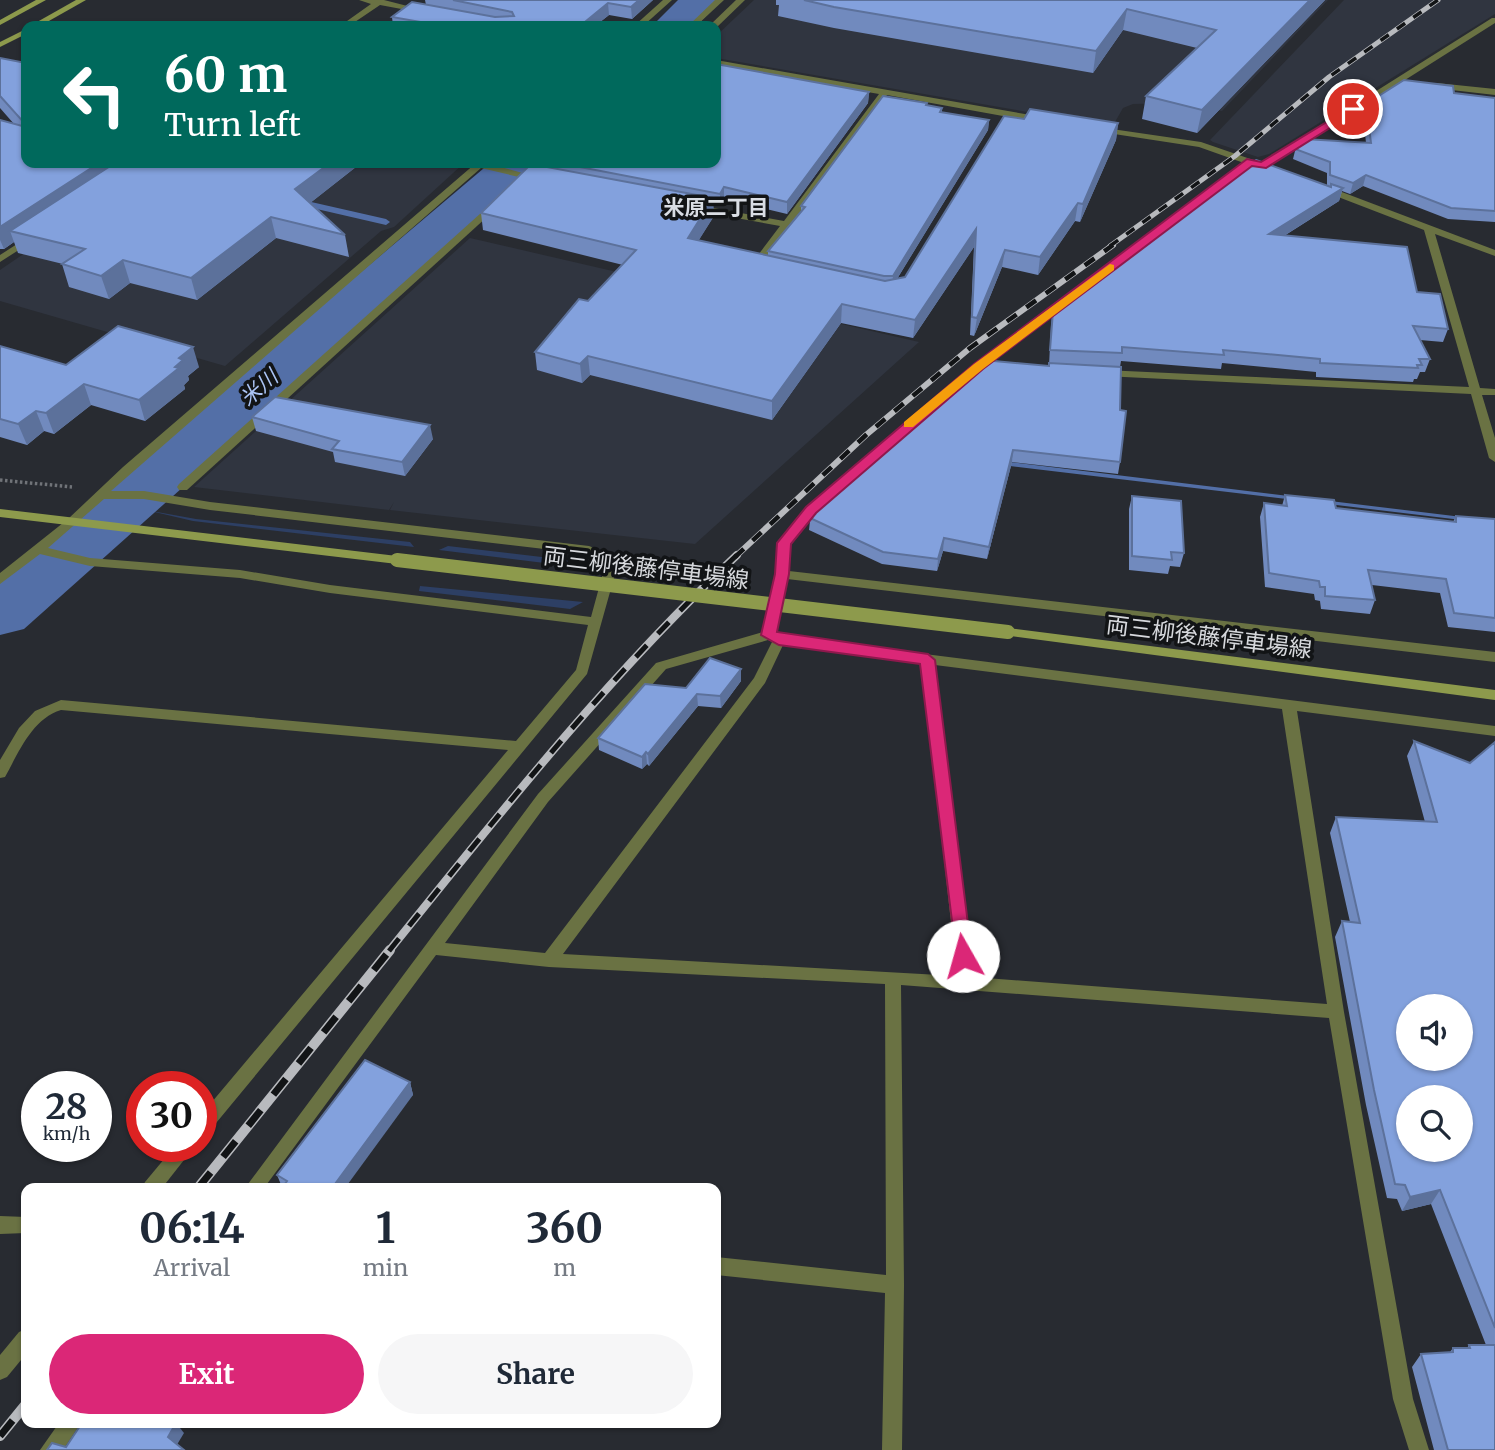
<!DOCTYPE html>
<meta charset="utf-8">
<style>
body{margin:0;font-family:Merriweather,"Noto Sans JP",serif;background:#f6f6f7;color:#1f2937;height:100vh;display:flex;flex-direction:column;font-size:26px;white-space:nowrap}
*{box-sizing:border-box;margin:0}
p{font-size:23px;color:#747a83}
.icon{flex:none;width:38px;height:38px;fill:none;stroke:currentColor;stroke-width:2;stroke-linecap:round;stroke-linejoin:round}
.map{position:relative;flex:1;overflow:hidden}
.panel{position:absolute;left:21px;top:1183px;width:700px;height:245px;display:flex;flex-direction:column;background:#fff;border-radius:14px;box-shadow:0 2px 5px #0004}
.panel>*{flex:none}
.top-card{position:absolute;left:21px;top:21px;width:700px;height:147px;border-radius:14px;box-shadow:0 2px 5px #0004;background:#00695c;color:#fff;overflow:hidden}
.fabs{position:absolute;left:1396px;top:994px;display:grid;gap:14px}
.fabs a{display:grid;place-items:center;width:77px;height:77px;border-radius:50%;background:#fff;box-shadow:0 2px 5px #0004;font-size:35px}
.speed{position:absolute;left:21px;top:1071px;display:flex;gap:14px;font-size:35px;font-weight:700;text-align:center}
.speed>*{display:grid;place-content:center;width:91px;height:91px;border-radius:50%;background:#fff;box-shadow:0 2px 5px #0004;line-height:1}
.speed small{font-size:18px;font-weight:400}
.speed .limit{border:10px solid #d22;background:#fff;color:#111}
.pin{position:absolute;display:grid;place-items:center;width:60px;height:60px;color:#fff;margin:-30px;border:4px solid #fff;border-radius:50%;box-shadow:0 2px 7px #0007}
.me{position:absolute;width:77px;margin:-38px;rotate:353deg;stroke-linejoin:round;filter:drop-shadow(0 0 5px #0008)}
.turn{display:flex;align-items:center;gap:24px;height:147px;padding:0 28px;font-size:32px}
.turn .icon{width:91px;height:91px;stroke-width:2.5}
.turn b{display:block;font-size:49px;line-height:60px}
.eta{display:flex;justify-content:space-evenly;align-items:center;height:119px;text-align:center}
.eta b{font-size:42px;font-weight:700;line-height:49px}
.button{display:flex;gap:14px;margin-top:auto;padding:14px 28px}
.button a{flex:1;height:80px;border-radius:42px;background:#db2777;color:#fff;font-size:28px;font-weight:700;line-height:80px;text-align:center}
.button a+a{background:#f6f6f7;color:#1f2937}
.map>svg:first-child{display:block}
</style>
<div class="map">
<svg width="1495" height="1450" viewBox="0 0 1495 1450">
<rect width="100%" height="100%" fill="#282b31"/>
<!-- built -->
<g fill="#303540">
<polygon points="754,0 1328,0 1222,111 1175,103 1133,104 1123,108 1115,122 1071,115 1068,119 716,58 716,36"/>
<polygon points="1344,0 1495,0 1495,14 1269,154 1258,157 1213,142 1210,140"/>
<polygon points="157,163 464,163 394,227 381,231 225,366 0,301 0,270"/>
<polygon points="470,238 919,342 695,544 390,510 394,502 389,510 194,487"/>
</g>
<!-- green -->
<g fill="#2d3f64">
<polygon points="146,510 196,519 410,542 414,547 193,521"/>
<polygon points="448,546 584,562 593,569 439,550"/>
<polygon points="420,586 583,602 570,609 419,591"/>
</g>
<!-- water -->
<polygon fill="#536fa7" points="927,452 1495,521 1495,524 927,456"/>
<g fill="none" stroke-linecap="round" stroke-linejoin="round">
<!-- stream -->
<polygon fill="#536fa7" fill-rule="evenodd" points="298,199 386,219 390,222 386,225 295,204 294,202"/>
<!-- river -->
<g fill="#536fa7" fill-rule="evenodd">
<polygon points="678,0 722,0 696,26 652,26"/>
<polygon points="490,163 542,163 535,173 24,629 0,635 0,577"/>
</g>
<!-- path -->
<polyline stroke="#707378" stroke-width="3.5" stroke-dasharray="2.5 2.5" stroke-linecap="butt" points="0,480 72,487"/>
<!-- pedestrian -->
<g fill="#6a7243" fill-rule="evenodd">
<polygon points="715,0 724,0 696,26 688,26"/>
<polygon points="491,204 499,206 187,490 179,490 177,487 179,484"/>
</g>
<!-- minor -->
<g fill="#6a7243" fill-rule="evenodd">
<polygon points="359,0 384,0 427,11 423,13 380,5 349,26 340,26 371,4"/>
<polygon points="663,0 672,0 643,26 634,26"/>
<polygon points="736,0 745,0 716,28 709,26"/>
<polygon points="1492,18 1495,18 1495,23 1266,168 1253,165 988,364 991,367 990,369 978,369 973,366 1244,163 1199,147 1101,132 1097,129 1098,127 1201,142 1262,163"/>
<polygon points="716,60 1042,117 1046,120 1042,123 887,95 762,263 766,267 761,270 752,263 780,226 697,211 692,208 697,205 784,221 879,94 716,66"/>
<polygon points="1437,83 1495,89 1495,95 1434,88 1434,84"/>
<path d="M476,163H486L541,178L536,181L481,168L111,491H144L210,502L589,546L617,557L619,560L587,674L207,1134L201,1136V1115L508,750L61,710C32,719 19,752 5,777L0,778V760L19,728L35,711L61,700L516,741L576,670L588,625L330,593L240,578L90,566L40,554L0,584V573L68,519L123,467ZM104,499H144L210,510L587,554L606,562L591,617L330,585L240,570L90,558L48,548Z"/>
<polygon points="1320,186 1326,186 1495,250 1495,256 1435,234 1480,388 1495,389 1495,395 1482,395 1495,438 1495,462 1489,458 1471,394 1104,376 1098,373 1104,370 1469,387 1424,230 1320,190"/>
<polygon points="28,237 36,239 0,262 0,255"/>
<path d="M956,382L962,385L960,387L815,513L790,544L789,571L1495,652V662L787,579L776,633L782,636L1495,726V736L1297,711L1344,1012L1413,1399L1429,1450H1409L1393,1399L1329,1018L901,985L904,1285L902,1450H882L885,1293L716,1275V1257L886,1275L885,984L549,967L436,955L264,1188H245L538,794L656,663L763,632L776,574L780,540L807,507L952,383ZM768,640L772,642L754,678L545,953L445,943L548,802L666,669ZM783,645L922,663L957,976L563,954L765,683ZM935,665L1282,709L1327,1004L973,977Z"/>
<polygon points="175,1146 195,1146 162,1188 142,1188 145,1182"/>
<polygon points="0,1216 26,1217 26,1233 0,1234"/>
<polygon points="26,1329 26,1354 7,1377 0,1380 0,1355 19,1332"/>
<polygon points="59,1423 81,1423 63,1450 40,1450"/>
</g>
<!-- secondary -->
<g fill="#8d9a4c" fill-rule="evenodd">
<polygon points="36,0 46,0 0,25 0,20"/>
<polygon points="76,0 86,0 40,26 30,26"/>
<polygon points="26,29 26,34 0,47 0,42"/>
<polygon points="0,509 397,556 403,560 397,564 0,517"/>
<polygon points="1008,628 1495,690 1495,700 1003,635 1001,632"/>
</g>
<defs>
<polyline id="rail-far3" points="1110,246 1235,156 1329,77 1438,0"/>
<polyline id="rail-far2" points="735,557 866,435 970,348 1113,245"/>
<path id="rail-far1" d="M389,951C499,814 608,676 737,555"/>
<g id="rail">
<polyline points="198,1188 390,950"/>
<polyline points="0,1436 26,1404"/>
</g>
</defs>
<!-- rail-far3 casing -->
<use href="#rail-far3" stroke="#b8babe" stroke-width="5"/>
<!-- rail-far2 casing -->
<use href="#rail-far2" stroke="#b8babe" stroke-width="6"/>
<!-- rail-far1 casing -->
<use href="#rail-far1" stroke="#b8babe" stroke-width="8"/>
<!-- rail casing -->
<use href="#rail" stroke="#b8babe" stroke-width="10"/>
<!-- rail-far3 -->
<use href="#rail-far3" stroke="#121416" stroke-width="3.5" stroke-dasharray="10" stroke-linecap="butt"/>
<!-- rail-far2 -->
<use href="#rail-far2" stroke="#121416" stroke-width="4.5" stroke-dasharray="12" stroke-linecap="butt"/>
<!-- rail-far1 -->
<use href="#rail-far1" stroke="#121416" stroke-width="5" stroke-dasharray="16" stroke-linecap="butt"/>
<!-- rail -->
<use href="#rail" stroke="#121416" stroke-width="7" stroke-dasharray="20" stroke-linecap="butt"/>
<!-- secondary-bridge -->
<polyline stroke="#8d9a4c" stroke-width="14" points="397,560 1008,632"/>
</g>
<!-- wall -->
<g fill="#718abe">
<polygon points="425,0 653,0 632,19 609,15 595,26 393,26 392,17 426,5"/>
<polygon points="776,0 1325,0 1197,133 1142,119 1146,96 1197,48 1123,30 1093,73 834,28 778,16 779,5 776,5"/>
<polygon points="0,58 26,63 26,163 361,163 310,203 345,235 349,257 276,238 197,300 130,283 109,299 69,287 62,264 63,264 18,253 14,242 4,249 0,249 0,120 14,124 0,108"/>
<polygon points="869,92 868,103 787,214 724,199 720,206 713,204 714,216 698,241 768,256 768,251 801,212 801,206 927,105 942,108 942,112 989,120 988,130 897,279 905,277 1024,119 1118,123 1116,140 1080,222 1075,221 1038,275 1002,267 974,336 970,335 974,247 913,338 841,323 772,420 590,375 582,383 537,370 535,352 588,301 623,265 483,230 481,213 542,166 542,163 716,163"/>
<polygon points="1454,93 1495,98 1495,222 1448,219 1363,186 1350,194 1342,191 1339,201 1284,236 1417,292 1448,329 1443,342 1420,340 1430,359 1425,372 1420,372 1417,379 1414,379 1413,382 1316,377 1316,372 1222,363 1221,369 1121,361 1120,367 1120,462 1118,474 1012,462 987,559 943,551 937,571 882,564 809,530 811,512 1049,366 1051,325 1053,311 1327,186 1327,173 1293,159 1297,143 1366,143 1363,115 1366,104"/>
<polygon points="0,346 66,365 199,367 188,376 189,380 184,385 185,389 145,421 91,405 54,434 44,431 27,445 0,437"/>
<polygon points="252,417 433,439 405,476 335,462 333,452 256,431"/>
<polygon points="1285,495 1336,508 1453,522 1456,516 1495,519 1495,632 1448,627 1440,593 1372,585 1375,600 1370,614 1321,609 1320,601 1315,600 1314,594 1265,587 1260,517 1264,503 1282,506"/>
<polygon points="1132,496 1184,553 1180,567 1170,566 1168,574 1129,570 1129,509"/>
<polygon points="741,669 741,681 721,708 698,706 649,766 647,764 642,769 599,750 598,738 686,688"/>
<polygon points="1414,741 1470,763 1495,742 1495,1450 1434,1450 1412,1367 1421,1354 1450,1352 1453,1348 1467,1348 1469,1345 1486,1345 1431,1204 1402,1211 1397,1199 1387,1198 1366,1105 1335,937 1342,921 1350,922 1330,833 1336,817 1425,822 1407,756"/>
<polygon points="410,1082 413,1095 283,1187 282,1187 277,1175"/>
</g>
<!-- shaded-wall -->
<g fill="#5c719b">
<polygon points="639,0 653,0 632,19 631,7"/>
<polygon points="1310,0 1325,0 1197,133 1202,110"/>
<polygon points="608,3 609,15 595,26 580,26"/>
<polygon points="1127,9 1123,30 1093,73 1096,51"/>
<polygon points="869,92 868,103 787,214 787,202"/>
<polygon points="989,120 988,130 892,287 893,276"/>
<polygon points="1118,123 1116,140 1080,222 1083,204"/>
<polygon points="99,163 131,163 10,231 14,242 4,249 0,240 0,227"/>
<polygon points="330,163 361,163 300,211 295,189"/>
<polygon points="1366,175 1363,186 1350,194 1353,183"/>
<polygon points="724,187 724,199 720,206 720,194"/>
<polygon points="1343,188 1339,201 1266,247 1269,234"/>
<polygon points="713,198 714,216 689,256 688,238"/>
<polygon points="1078,203 1075,221 1038,275 1040,257"/>
<polygon points="271,217 276,238 197,300 191,278"/>
<polygon points="976,229 974,247 913,338 915,320"/>
<polygon points="1005,250 1002,267 974,336 977,318"/>
<polygon points="123,260 130,283 109,299 101,276"/>
<polygon points="842,304 841,323 772,420 772,401"/>
<polygon points="193,347 199,367 188,376 189,380 184,385 185,389 145,421 139,400 175,367 179,358"/>
<polygon points="588,356 590,375 582,383 580,364"/>
<polygon points="84,384 91,405 54,434 46,413"/>
<polygon points="36,411 44,431 27,445 18,424"/>
<polygon points="430,425 433,439 405,476 402,462"/>
<polygon points="1013,450 1012,462 987,559 989,547"/>
<polygon points="944,538 943,551 937,571 938,559"/>
<polygon points="741,669 741,681 721,708 720,696"/>
<polygon points="697,694 698,706 649,766 648,754"/>
<polygon points="646,752 647,764 642,769 642,757"/>
<polygon points="410,1082 413,1095 345,1188 332,1188"/>
<polygon points="1440,1190 1431,1204 1402,1211 1410,1197"/>
<polygon points="176,1423 184,1433 175,1448 168,1437"/>
</g>
<!-- building -->
<g fill="#83a1dd" stroke="#5c719b" stroke-width="2" fill-rule="evenodd">
<polygon points="453,0 639,0 631,7 608,3 580,26 443,26 392,17 412,2 495,17 514,16 512,12"/>
<polygon points="804,0 1310,0 1202,110 1146,96 1216,30 1127,9 1096,51 834,7"/>
<polygon points="0,58 26,63 26,125 0,96"/>
<polygon points="716,64 869,92 787,202 724,187 720,194 559,163 716,163"/>
<polygon points="1404,80 1453,86 1454,93 1495,98 1495,211 1451,208 1366,175 1353,183 1330,175 1330,162 1295,149 1297,143 1304,139 1371,143 1366,104"/>
<polygon points="883,96 927,103 926,105 942,108 940,112 989,120 893,276 884,276 768,251 805,207 801,206"/>
<polygon points="1030,109 1118,123 1083,204 1078,203 1040,257 1005,250 977,318 972,317 976,229 915,320 842,304 772,401 588,356 580,364 535,352 579,299 588,301 636,250 481,213 531,164 713,198 688,238 885,281 905,277 1004,116 1024,119"/>
<polygon points="0,120 26,127 26,163 99,163 0,227"/>
<polygon points="1256,160 1331,187 1331,184 1343,188 1269,234 1407,247 1417,292 1440,294 1448,329 1413,326 1430,359 1419,359 1422,365 1417,365 1418,368 1320,363 1320,359 1223,350 1224,355 1122,347 1122,353 1050,350 1053,311"/>
<polygon points="115,163 330,163 295,189 345,235 271,217 191,278 123,260 101,276 62,264 85,249 10,231"/>
<polygon points="118,326 193,347 179,358 183,360 175,367 179,368 139,400 84,384 46,413 36,411 18,424 0,419 0,346 66,365"/>
<polygon points="983,360 1049,366 1049,363 1121,367 1120,410 1126,411 1120,462 1013,450 989,547 944,538 938,559 883,552 810,518 815,514 811,512"/>
<polygon points="275,397 430,425 402,462 332,449 339,441 252,417"/>
<polygon points="1285,495 1334,500 1336,508 1456,522 1456,516 1495,519 1495,618 1454,613 1446,579 1368,570 1375,600 1325,596 1325,587 1320,587 1319,581 1269,573 1264,503 1287,506"/>
<polygon points="1132,496 1181,501 1184,553 1171,552 1172,560 1132,556"/>
<polygon points="710,658 741,669 720,696 697,694 648,754 646,752 642,757 598,738 645,684 686,688"/>
<path d="M1414,741L1470,763L1495,742V1328L1440,1190L1410,1197L1405,1185L1395,1184L1374,1090L1342,921L1360,923L1336,817L1437,822ZM1409,1006H1461V1059H1409ZM1409,1097H1461V1150H1409Z"/>
<polygon points="365,1060 410,1082 332,1188 282,1188 287,1181 277,1175"/>
<polygon points="1469,1345 1495,1345 1495,1450 1448,1450 1421,1354 1453,1352 1453,1348 1470,1348"/>
<polygon points="82,1423 176,1423 168,1437 184,1450 47,1450 52,1443 66,1447"/>
</g>
<!-- route -->
<polygon fill="#db2777" stroke="#8e194d" stroke-width="2" points="1353,106 1357,111 1266,168 1252,166 983,369 816,513 791,544 789,574 777,632 928,654 935,660 972,956 970,961 957,961 920,664 779,645 761,635 775,574 777,543 806,507 974,364 1247,159 1261,162"/>
<!-- slow -->
<polygon fill="#f59e0b" points="1110,264 1114,265 1114,270 983,369 913,427 904,427 904,422 974,364"/>
<g text-anchor="middle" stroke-width="7" stroke-linejoin="round" paint-order="stroke">
<!-- far-neighbourhood labels -->
<g font-size="21" font-weight="bold" fill="#d9dde4" stroke="#121416">
<text x="716" y="215">米原二丁目</text>
</g>
<!-- far-water labels -->
<g font-size="21" font-style="italic" fill="#abc4f5" stroke="#121416">
<text transform="translate(259 388) rotate(-41)" y="7">米川</text>
</g>
<!-- street labels -->
<g font-size="23" fill="#d6d8dc" stroke="#121416">
<text transform="translate(646 568) rotate(7)" y="8">両三柳後藤停車場線</text>
<text transform="translate(1209 637) rotate(7)" y="8">両三柳後藤停車場線</text>
</g>
</g>
</svg>
<div class="fabs">
<a><svg class="icon" aria-label="sound" viewBox="0 0 24 24"><path d="M4 9h4l5-4v14l-5-4H4zM17 9q2 3 0 6"/></svg></a>
<a><svg class="icon" aria-label="search" viewBox="0 0 24 24"><circle cx="10" cy="10" r="6"/><path d="M15 15l6 6"/></svg></a>
</div>
<div class="speed"><div>28<small>km/h</small></div><div class="limit">30</div></div>
<div class="pin" style="left:1353px;top:109px;background:#d93025"><svg class="icon" aria-label="arrive" viewBox="0 0 24 24"><path d="M6 21V4h12l-3 4 3 4H6"/></svg></div>
<svg class="me" style="left:963px;top:956px" viewBox="-20 -20 40 40"><circle r="19" fill="#fff"/><path d="M0-13L10 11 0 6-10 11z" fill="#db2777"/></svg>
<div class="top-card">
<div class="turn"><svg class="icon" aria-label="left" viewBox="0 0 24 24"><path d="M17 20v-9H6M10 6l-5 5 5 5"/></svg><div><b>60 m</b>Turn left</div></div>
</div>
<section class="panel">
<div class="eta">
<div><b>06:14</b><p>Arrival</p></div>
<div><b>1</b><p>min</p></div>
<div><b>360</b><p>m</p></div>
</div>
<div class="button"><a>Exit</a><a>Share</a></div>
</section>
</div>
